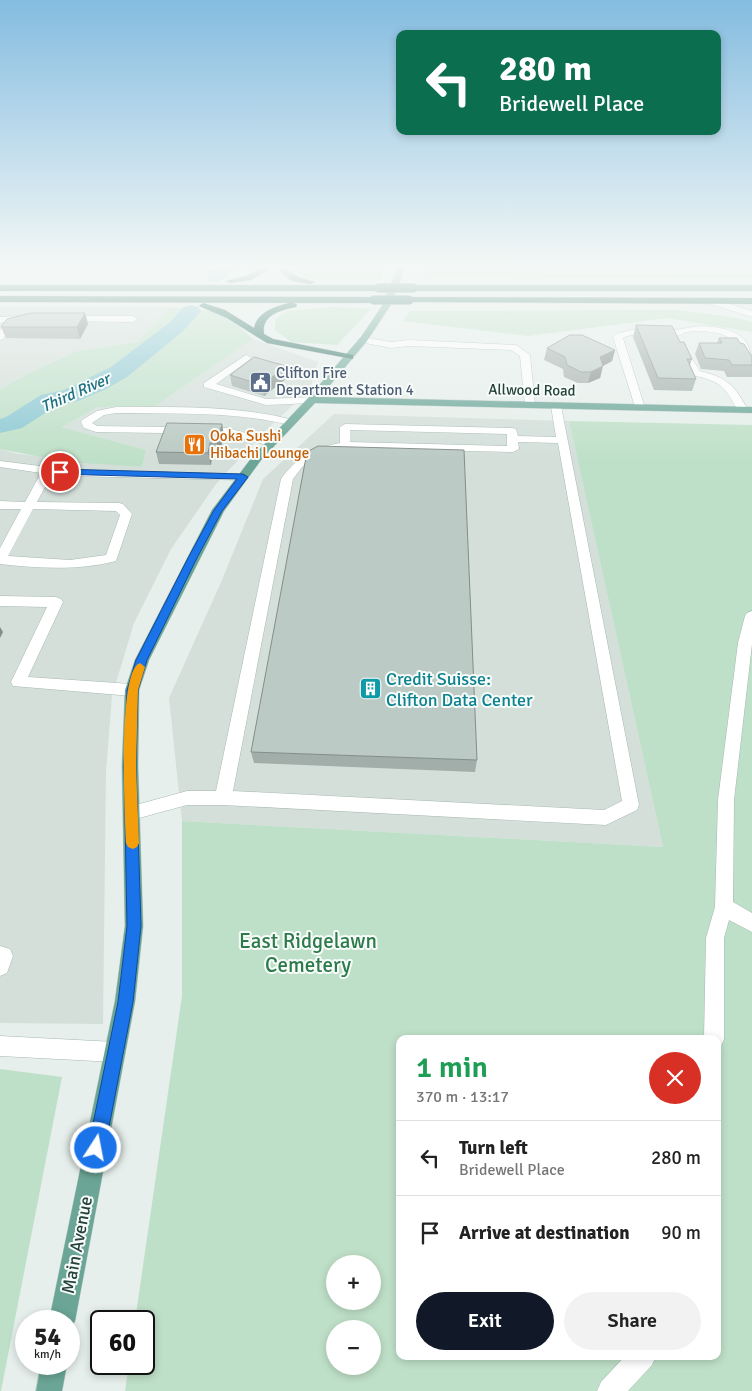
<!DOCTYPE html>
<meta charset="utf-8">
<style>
body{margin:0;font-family:Signika,sans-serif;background:#f2f2f2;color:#222;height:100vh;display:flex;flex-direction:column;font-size:19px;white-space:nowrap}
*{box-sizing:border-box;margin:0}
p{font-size:16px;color:#767676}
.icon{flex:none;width:28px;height:28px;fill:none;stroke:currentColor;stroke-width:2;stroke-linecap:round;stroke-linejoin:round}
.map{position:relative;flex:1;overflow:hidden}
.panel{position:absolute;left:396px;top:1035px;width:325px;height:325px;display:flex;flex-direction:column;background:#fff;border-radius:10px;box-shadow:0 2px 8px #0003}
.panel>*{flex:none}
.banner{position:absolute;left:396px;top:30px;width:325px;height:105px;border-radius:10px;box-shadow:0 2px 8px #0003;background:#0b6e4f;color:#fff;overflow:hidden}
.fabs{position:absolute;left:326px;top:1255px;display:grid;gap:10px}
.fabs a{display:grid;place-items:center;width:55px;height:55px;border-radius:50%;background:#fff;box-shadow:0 2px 8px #0003;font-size:25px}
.speed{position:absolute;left:15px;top:1310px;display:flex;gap:10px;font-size:25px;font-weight:700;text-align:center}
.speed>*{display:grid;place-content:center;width:65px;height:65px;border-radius:50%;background:#fff;box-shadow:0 2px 8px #0003;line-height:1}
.speed small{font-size:12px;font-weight:400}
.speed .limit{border:2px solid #111;border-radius:8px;background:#fff;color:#111}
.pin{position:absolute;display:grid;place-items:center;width:42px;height:42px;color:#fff;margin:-21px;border:2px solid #fff;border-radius:50%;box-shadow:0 1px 5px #0007}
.me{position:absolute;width:55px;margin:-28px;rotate:11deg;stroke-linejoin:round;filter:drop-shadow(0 0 4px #0008)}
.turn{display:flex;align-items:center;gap:18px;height:105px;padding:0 20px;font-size:22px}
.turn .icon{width:65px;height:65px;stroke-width:2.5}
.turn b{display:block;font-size:35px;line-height:42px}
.round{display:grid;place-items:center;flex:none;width:52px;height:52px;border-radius:26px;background:#f2f2f2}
.overview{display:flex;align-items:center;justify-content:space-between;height:85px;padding:0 20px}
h1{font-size:30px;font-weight:600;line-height:38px;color:#1e9e55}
.button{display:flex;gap:10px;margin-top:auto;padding:10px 20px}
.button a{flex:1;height:58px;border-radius:30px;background:#111827;color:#fff;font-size:20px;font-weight:600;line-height:58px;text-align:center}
.button a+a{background:#f2f2f2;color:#222}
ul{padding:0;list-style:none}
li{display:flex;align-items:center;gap:15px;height:75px;padding:0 20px;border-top:1px solid #e0e0e0}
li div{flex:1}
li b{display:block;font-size:19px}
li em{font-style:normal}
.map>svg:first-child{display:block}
</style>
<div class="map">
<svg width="752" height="1391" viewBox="0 0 752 1391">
<rect width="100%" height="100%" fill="#e6efeb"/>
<!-- built -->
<g fill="#d4dfda">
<polygon points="0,266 212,266 200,276 0,276"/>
<polygon points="0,307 170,307 138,342 77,351 35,370 0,389"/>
<polygon points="253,339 318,362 310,389 261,435 216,484 171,549 134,623 112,696 106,771 103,1024 0,1023 0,449 18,454 142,467 146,450 62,427 98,407 155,406"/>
<polygon points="334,414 569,421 663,847 182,821 169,698 222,580 263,479"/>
</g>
<!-- green -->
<g fill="#bfe0c8" fill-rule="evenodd">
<polygon points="212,266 249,266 233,272 200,276"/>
<polygon points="293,266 383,266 382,279 303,278 292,267"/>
<polygon points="427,266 752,266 752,278 424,277"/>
<polygon points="170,307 212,311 226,315 253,339 155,406 98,407 62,427 146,450 142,467 67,462 0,449 0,389 35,370 77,351 138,342"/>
<polygon points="334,307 371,309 337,345 291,342 275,330 275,319 288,311"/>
<polygon points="677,310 737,318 752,322 752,332 667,318 528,336 403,321 410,311"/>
<path d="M569,421L752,425V1391H125L129,1364H144V1321H135L182,996V821L663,847ZM400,1039H718V1356H400ZM335,1264H372V1301H335ZM335,1329H372V1366H335Z"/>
<polygon points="0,1069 62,1077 1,1391 0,1391"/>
</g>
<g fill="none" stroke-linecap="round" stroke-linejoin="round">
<!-- river -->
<g fill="#8ec9d4" fill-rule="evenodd">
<path d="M216,266H234C227,276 223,284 209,281L207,277Z"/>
<polygon points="191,305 198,307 201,311 183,331 127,377 106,389 78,401 56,406 22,428 0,433 0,419 6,417 41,395 64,390 111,367 169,323 184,307"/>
</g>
<defs>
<g id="minor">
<polygon points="710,298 752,311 752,317 707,303 706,301"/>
<polygon points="27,316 30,317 30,321 14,322 3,339 0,340 0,330 5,322 0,323 0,317"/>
<polygon points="67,316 133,316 137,319 133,322 64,321 64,317"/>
<path d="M703,326C730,328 752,333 752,365C742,362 744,347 735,341C723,332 702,329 687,332C683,333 681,336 676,336C659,336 639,330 623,338L645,408L644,410H636L613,337L615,335C635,325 654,333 675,330C684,329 693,326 703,326Z"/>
<polygon points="363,337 391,342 409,340 516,345 530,355 535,405 530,408 525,405 520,356 511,350 409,346 391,348 360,342 358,340"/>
<polygon points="246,355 251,358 249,360 216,384 266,399 312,397 317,400 312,403 266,405 204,387 204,383"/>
<path d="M690,359L693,360L700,371C728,378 734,385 748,410L747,412H739C723,386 724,383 693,375L685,362Z"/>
<path d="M556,403L561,406L639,805L637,810L606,825L223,805H187L132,820L126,818L124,813L126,808L132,806L187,791H216L281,479C297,457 313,448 340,443V427L345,424L512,428L516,429L518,436L556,437L551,406ZM350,430L507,434V446L350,442ZM518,442L558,443L622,801L604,810L233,791L293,479L303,466L315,457L345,448L513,452L519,449Z"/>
<path d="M116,407C176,407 235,405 294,420L295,422L290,425C233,411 175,414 116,413L104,415L92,423L97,426L228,428L274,441L275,443L274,445L270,446L227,434L96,432L84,428L81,422L82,420L97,411Z"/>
<path d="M0,461L72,470L243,474L249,477L243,480L72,476L52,474L37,502L119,503L123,504L132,514L116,561C77,571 39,568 0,564V548L21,509H0V501L25,502L41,473L0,467ZM33,509L116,511L120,515L106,555L70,560L8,556Z"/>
<polygon points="0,596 56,597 61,599 63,602 28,677 132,684 137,686 139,690 137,694 132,696 13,686 11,682 47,607 0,606"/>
<polygon points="752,611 752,644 734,800 733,902 752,913 752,932 729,920 724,938 724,1039 721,1046 718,1048 718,1039 704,1039 706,938 715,907 718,800 738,643 745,616 747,613"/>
<polygon points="0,946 10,949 13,956 7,973 0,976"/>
<polygon points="0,1036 115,1042 122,1045 125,1052 122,1059 115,1062 0,1056"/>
<polygon points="625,1356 656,1356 652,1365 628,1391 597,1391 601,1382"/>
</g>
<g id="major">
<polygon points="398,266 406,266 390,306 367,341 320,397 752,407 752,413 315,403 261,460 224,511 149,660 139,690 138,766 143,926 135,1001 75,1321 69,1331 69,1321 49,1321 115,1001 125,926 122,766 125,690 135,660 212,510 253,456 308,398 361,337 382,306"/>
<polygon points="41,1364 67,1364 62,1391 36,1391"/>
</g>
<g id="highway">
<polygon points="265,266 275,266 251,280 230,283 226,281 246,276"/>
<polygon points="280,266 288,266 288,270 298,277 315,282 311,284 292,281 281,273"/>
<polygon points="0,285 379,285 383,288 379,291 0,291"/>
<polygon points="752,285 752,291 413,291 409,288 413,285"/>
<polygon points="0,296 374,297 378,300 374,303 0,302"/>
<polygon points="409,297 752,298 752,304 406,302 405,300"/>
<path d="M293,302L297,305L296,307C281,310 261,315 264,334L273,339L353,355V359L267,343L227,318L199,306L203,303L225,310L254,328C258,310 278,306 293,302Z"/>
</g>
</defs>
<!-- minor casing -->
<use href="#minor" stroke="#a8b8b2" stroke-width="1"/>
<!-- major casing -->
<use href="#major" stroke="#c2cac8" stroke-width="1"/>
<!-- highway casing -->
<use href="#highway" stroke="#c2cac8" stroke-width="1"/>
<!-- minor -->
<use href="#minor" fill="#fff" fill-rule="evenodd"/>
<!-- major -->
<use href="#major" fill="#6aa596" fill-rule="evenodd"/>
<!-- highway -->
<use href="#highway" fill="#2f6f62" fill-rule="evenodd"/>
<defs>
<g id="highway-bridge">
<polyline points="379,288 413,288"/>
<polyline points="374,300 409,300"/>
</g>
</defs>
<!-- highway-bridge casing -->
<use href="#highway-bridge" stroke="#c2cac8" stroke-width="9" stroke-linecap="butt"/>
<!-- highway-bridge -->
<use href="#highway-bridge" stroke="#2f6f62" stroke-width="9"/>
</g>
<!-- wall -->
<g fill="#a1aea9">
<polygon points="85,313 88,324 80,339 6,338 1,327"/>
<polygon points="636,325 680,342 692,359 690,365 696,379 692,391 654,390 633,337"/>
<polygon points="719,338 752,357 752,377 727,377 724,371 701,369 695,354 699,343 717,343"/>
<polygon points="547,348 615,350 612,361 603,366 600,378 588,383 578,383 564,377 563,369 544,360"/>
<polygon points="286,366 287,378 264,396 232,386 230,375"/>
<polygon points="222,424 224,436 219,455 212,455 211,465 159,464 156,452"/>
<polygon points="251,752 477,760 475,772 254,763"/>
</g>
<!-- shaded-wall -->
<g fill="#838d89">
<polygon points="85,313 88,324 80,339 77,327"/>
<polygon points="615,350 612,361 597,369 600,357"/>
<polygon points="286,366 287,378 264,396 262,385"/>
<polygon points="603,366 600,378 588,383 591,372"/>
<polygon points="222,424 224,436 219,455 217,443"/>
<polygon points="210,443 212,455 211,465 208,453"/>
<polygon points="0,627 3,632 0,638"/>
</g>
<!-- building -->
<g fill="#bbcac4" stroke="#838d89">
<polygon points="31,313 85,313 77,327 1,327 7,319"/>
<polygon points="636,325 672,326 680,342 684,342 692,359 687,359 696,379 658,378"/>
<polygon points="570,335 582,335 615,350 600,357 603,366 591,372 581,372 567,365 565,357 547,348"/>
<polygon points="719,338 737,338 740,343 744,344 752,357 752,365 732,365 729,360 705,358 699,343 722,343"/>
<polygon points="254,357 286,366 262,385 230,375"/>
<polygon points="167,423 222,424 217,443 210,443 208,453 156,452"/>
<polygon points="318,446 464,450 477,760 251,752 307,452"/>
</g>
<!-- sky -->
<linearGradient id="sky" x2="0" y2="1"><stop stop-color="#84bce0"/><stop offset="0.58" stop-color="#f4f8f6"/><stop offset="1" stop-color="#f4f8f6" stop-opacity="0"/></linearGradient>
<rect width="752" height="460" fill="url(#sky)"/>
<!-- route -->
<polygon fill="#1a73e8" stroke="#114b97" points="60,469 243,474 248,477 222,511 197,558 147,660 138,690 136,766 141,926 133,1002 105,1148 102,1154 96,1157 90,1154 88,1148 118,1002 127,926 124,766 127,690 136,660 188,558 214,510 237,479 57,474 57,470"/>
<!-- slow -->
<path fill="#f59e0b" d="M140,663L145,667L138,690L136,766L139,843L137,847L133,849L128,847L126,843C125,818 117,670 140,663Z"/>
<!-- icons -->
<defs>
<symbol id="civic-square" viewBox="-11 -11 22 22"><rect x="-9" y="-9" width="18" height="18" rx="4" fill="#5c6f8a" stroke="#f7fbf9"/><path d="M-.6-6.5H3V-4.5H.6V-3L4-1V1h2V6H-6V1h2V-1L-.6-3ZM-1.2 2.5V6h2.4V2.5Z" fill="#fff"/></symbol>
<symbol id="restaurant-square" viewBox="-11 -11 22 22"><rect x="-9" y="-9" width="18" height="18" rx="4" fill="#e8710a" stroke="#f7fbf9"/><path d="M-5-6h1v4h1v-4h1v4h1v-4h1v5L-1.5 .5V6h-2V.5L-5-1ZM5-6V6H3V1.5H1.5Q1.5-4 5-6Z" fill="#fff"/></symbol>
<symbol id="building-square" viewBox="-11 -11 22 22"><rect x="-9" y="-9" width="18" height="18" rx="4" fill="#0f9aa8" stroke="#f7fbf9"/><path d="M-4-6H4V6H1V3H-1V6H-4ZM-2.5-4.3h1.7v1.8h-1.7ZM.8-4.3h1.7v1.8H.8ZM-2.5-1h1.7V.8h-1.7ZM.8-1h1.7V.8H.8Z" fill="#fff"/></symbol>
</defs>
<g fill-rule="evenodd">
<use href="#civic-square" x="248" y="370" width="25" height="25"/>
<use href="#restaurant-square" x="182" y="432" width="25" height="25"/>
<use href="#building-square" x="358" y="676" width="25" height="25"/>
</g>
<g text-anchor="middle" stroke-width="4" stroke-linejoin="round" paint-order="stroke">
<!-- far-service labels -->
<g font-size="15" fill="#4e5e75" stroke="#f7fbf9" text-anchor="start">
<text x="276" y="378">Clifton Fire<tspan x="276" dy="17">Department Station 4</tspan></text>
</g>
<!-- far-street labels -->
<g font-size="15" fill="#24423a" stroke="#f7fbf9">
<text transform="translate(532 390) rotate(1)" y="5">Allwood Road</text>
</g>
<!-- far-food labels -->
<g font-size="15" fill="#c56008" stroke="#f7fbf9" text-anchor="start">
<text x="210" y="441">Ooka Sushi<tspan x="210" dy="17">Hibachi Lounge</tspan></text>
</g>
<!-- far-water labels -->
<g font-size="16" font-style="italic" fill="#1c6f80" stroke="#f7fbf9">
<text transform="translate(75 392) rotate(-24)" y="6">Third River</text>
</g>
<!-- culture labels -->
<g font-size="18" fill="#0d838f" stroke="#f7fbf9" text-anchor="start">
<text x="386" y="685">Credit Suisse:<tspan x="386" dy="21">Clifton Data Center</tspan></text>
</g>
<!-- street labels -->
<g font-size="18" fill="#24423a" stroke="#f7fbf9">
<text transform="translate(77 1245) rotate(-79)" y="6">Main Avenue</text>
</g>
<!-- near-park labels -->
<g font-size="21" fill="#2d7a4b" stroke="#f7fbf9">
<text x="308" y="948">East Ridgelawn<tspan x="308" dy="24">Cemetery</tspan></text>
</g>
</g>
</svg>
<div class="fabs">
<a>+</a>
<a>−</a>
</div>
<div class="speed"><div>54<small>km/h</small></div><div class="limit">60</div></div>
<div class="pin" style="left:60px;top:472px;background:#d93025"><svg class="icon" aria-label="arrive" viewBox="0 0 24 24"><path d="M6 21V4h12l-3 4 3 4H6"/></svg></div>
<svg class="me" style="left:96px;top:1148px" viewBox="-20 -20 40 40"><circle r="17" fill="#1a73e8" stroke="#fff" stroke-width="3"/><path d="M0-11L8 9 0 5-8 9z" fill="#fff"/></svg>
<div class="banner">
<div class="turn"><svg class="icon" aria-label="left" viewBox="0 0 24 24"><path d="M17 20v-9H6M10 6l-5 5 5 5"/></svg><div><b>280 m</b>Bridewell Place</div></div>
</div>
<section class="panel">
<div class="overview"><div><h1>1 min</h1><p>370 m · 13:17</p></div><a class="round" style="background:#d93025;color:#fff"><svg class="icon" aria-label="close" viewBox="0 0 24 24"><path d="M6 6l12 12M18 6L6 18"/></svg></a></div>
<ul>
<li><svg class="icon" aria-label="left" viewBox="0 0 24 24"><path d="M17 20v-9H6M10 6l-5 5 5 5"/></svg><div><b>Turn left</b><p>Bridewell Place</p></div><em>280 m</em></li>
<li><svg class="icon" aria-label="arrive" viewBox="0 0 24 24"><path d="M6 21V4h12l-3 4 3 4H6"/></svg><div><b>Arrive at destination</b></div><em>90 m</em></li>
</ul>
<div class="button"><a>Exit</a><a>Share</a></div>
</section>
</div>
